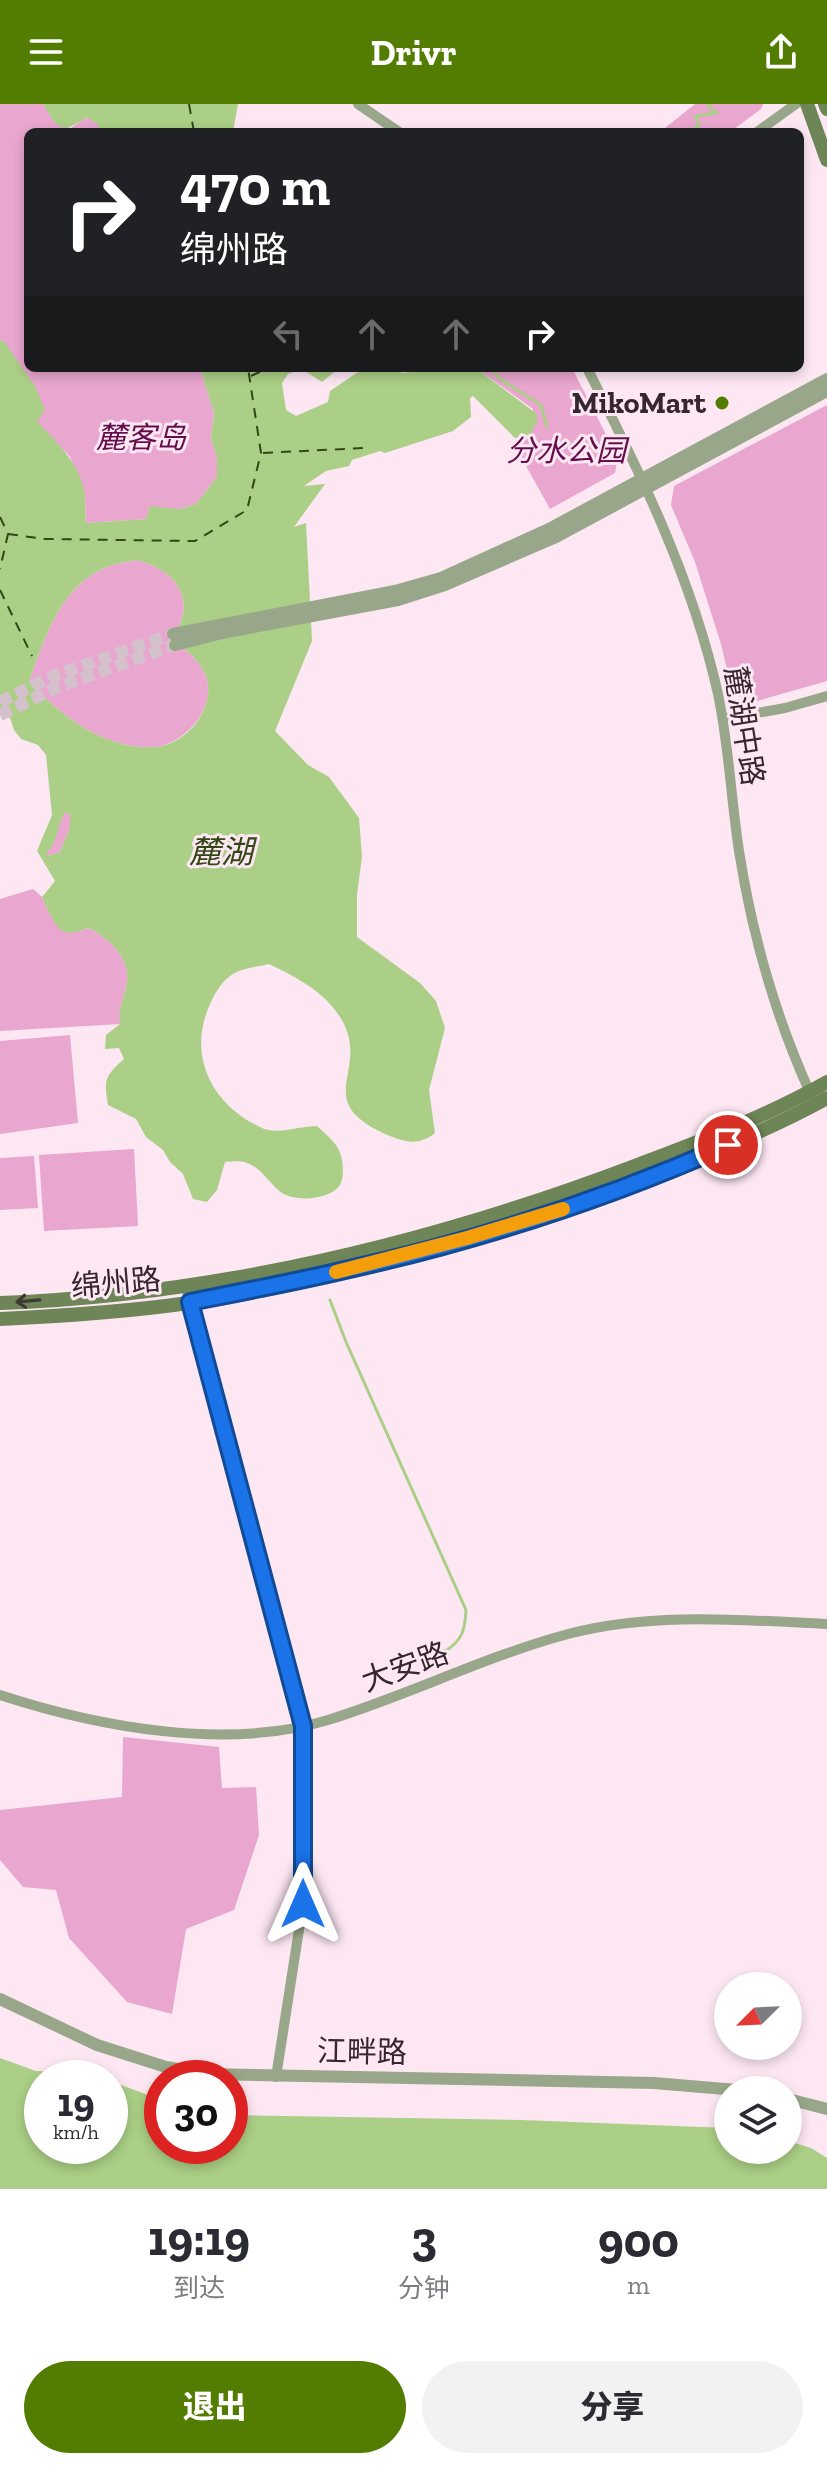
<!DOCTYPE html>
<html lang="zh">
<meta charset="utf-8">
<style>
body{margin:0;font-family:"Zilla Slab","Noto Sans SC",serif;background:#f2f2f3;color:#2b2b33;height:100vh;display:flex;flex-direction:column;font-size:30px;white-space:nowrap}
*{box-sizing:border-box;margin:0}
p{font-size:26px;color:#7c7c81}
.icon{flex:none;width:44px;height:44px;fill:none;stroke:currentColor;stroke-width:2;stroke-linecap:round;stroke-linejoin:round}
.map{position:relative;height:2085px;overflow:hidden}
.drawer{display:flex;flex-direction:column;background:#fff;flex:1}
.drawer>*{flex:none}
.hud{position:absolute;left:24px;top:24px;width:780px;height:244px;border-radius:12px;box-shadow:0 4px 12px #0003;background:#202124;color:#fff;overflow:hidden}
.needle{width:52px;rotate:246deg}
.tools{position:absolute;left:714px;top:1868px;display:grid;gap:16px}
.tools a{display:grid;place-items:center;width:88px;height:88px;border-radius:50%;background:#fff;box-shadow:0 4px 12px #0003;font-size:40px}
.speed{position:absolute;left:24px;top:1956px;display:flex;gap:16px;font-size:40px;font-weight:700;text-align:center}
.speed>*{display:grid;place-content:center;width:104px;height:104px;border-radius:50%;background:#fff;box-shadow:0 4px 12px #0003;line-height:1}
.speed small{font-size:20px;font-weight:400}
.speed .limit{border:12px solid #d22;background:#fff;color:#111}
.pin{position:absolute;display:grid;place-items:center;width:68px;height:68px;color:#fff;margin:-34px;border:4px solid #fff;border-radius:50%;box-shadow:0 2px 8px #0007}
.me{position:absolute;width:88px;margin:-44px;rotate:0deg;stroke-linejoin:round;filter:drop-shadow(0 0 6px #0008)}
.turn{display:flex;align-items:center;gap:28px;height:168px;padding:0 24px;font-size:36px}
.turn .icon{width:104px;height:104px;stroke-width:2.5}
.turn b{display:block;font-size:56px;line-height:68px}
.lanes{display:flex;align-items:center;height:76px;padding:0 24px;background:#0003;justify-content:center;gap:40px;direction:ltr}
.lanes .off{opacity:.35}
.eta{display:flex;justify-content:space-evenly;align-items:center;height:136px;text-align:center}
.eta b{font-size:48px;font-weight:800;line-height:56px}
.cta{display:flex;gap:16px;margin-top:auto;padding:16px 24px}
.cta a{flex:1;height:92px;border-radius:48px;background:#527d00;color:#fff;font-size:32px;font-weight:800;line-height:92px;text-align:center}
.cta a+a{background:#f2f2f3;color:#2b2b33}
header{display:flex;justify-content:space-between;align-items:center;height:104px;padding:0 24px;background:#527d00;color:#fff;font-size:36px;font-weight:800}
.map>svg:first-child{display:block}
</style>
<header><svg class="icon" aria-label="menu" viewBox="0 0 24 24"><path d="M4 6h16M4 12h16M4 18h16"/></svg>Drivr<svg class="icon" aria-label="share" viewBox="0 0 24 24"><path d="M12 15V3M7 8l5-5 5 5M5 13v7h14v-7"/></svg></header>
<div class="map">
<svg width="827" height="2085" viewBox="0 0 827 2085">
<rect width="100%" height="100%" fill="#fde7f3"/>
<!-- green -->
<g fill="#e9a6ce">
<polygon points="0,0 43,0 55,18 71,24 87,13 99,21 100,28 28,28 28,264 200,264 214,309 211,334 217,354 217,373 196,400 180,405 150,403 146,415 86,419 85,391 70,353 36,317 4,237 0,236"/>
<polygon points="695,0 763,0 761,5 730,28 660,28"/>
<polygon points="476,264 572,264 618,354 615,369 550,405 516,344 532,320 533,305"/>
<polygon points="827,301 827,577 750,599 732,587 721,540 695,458 671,401 674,382"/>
<path d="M137,456C160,462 184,476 184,504C184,513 177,525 174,535C186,547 200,556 206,572C217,602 189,634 162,642C149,645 132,643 119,639C83,629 55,604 29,578C44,536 60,481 107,463C116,459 127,458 137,456Z"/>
<path d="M65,709H69L70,712V723L60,748L47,752V747C59,735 55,723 65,709Z"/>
<path d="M33,785L42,793L52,814L70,829L89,824C108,834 130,853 127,877C125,894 118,900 121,920L0,927V795Z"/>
<polygon points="70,931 78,1019 0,1030 0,937"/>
<polygon points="134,1045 138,1122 44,1127 39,1051"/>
<polygon points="34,1052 38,1104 0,1106 0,1054"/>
<polygon points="123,1633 219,1643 222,1684 256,1683 259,1731 234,1806 186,1825 172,1910 127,1898 69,1834 56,1786 23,1783 0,1756 0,1706 122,1693"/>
</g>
<!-- water -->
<g fill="#abcf86" fill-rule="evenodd">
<path d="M43,0H238L233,28H100L98,21L87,13C61,31 58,25 43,0Z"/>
<path d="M0,236L4,237L36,284L45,306L37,317C56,338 78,357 84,386C86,397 85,409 86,419L146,415L150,402L180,405L196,400L217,373V354L211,334L214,309L200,264H339L322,278L302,265L288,270L282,279L286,306L296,312L328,298L330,287L364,264H386L403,269L435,264H476L537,310V318L529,332L515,334L473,292L470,294L471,313L453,327L385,349L380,347L352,356L349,362L326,367L304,382L325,380L294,423L306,419L312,537L275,627L308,661L329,673L359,714L362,753L357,790V833L420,879L436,897L445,924L429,986L435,1029C420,1041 407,1039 390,1032C310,998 368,970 344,920C329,890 298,874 269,860C258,863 242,864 233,870C223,876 216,887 211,898C186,950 211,1001 262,1024C277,1031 300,1022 317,1022C328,1032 340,1041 342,1056C343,1063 344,1074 340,1081C330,1096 296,1098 282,1089C272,1082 265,1070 255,1063C245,1056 236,1057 225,1058L217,1086L207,1098L193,1095L183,1070L170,1058L163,1046L146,1033L136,1015L108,1001C104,976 104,973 124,955L119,944L105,945L106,931L120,920C118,900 125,894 127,877C130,853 108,834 89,824C83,825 75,829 69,829C55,828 47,803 42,793L55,777L37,747L52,711L46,651L38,641L21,635L14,626L10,614L0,611ZM137,456C160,462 184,476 184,504C184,513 177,525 174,535C186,547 200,556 206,572C217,603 187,640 156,643C144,644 131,643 119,639C83,629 55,604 29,578C44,536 60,481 107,463C116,459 127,458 137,456ZM65,709H69L70,712V723L60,748L47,752V748C59,738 56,722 65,709Z"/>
<polygon points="0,1954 36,1967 71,1968 97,1974 42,1974 42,2042 110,2042 110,1977 162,1996 162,2042 230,2042 230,2011 521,2016 728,2024 728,2046 788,2046 788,2037 811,2044 827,2054 827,2085 0,2085"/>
</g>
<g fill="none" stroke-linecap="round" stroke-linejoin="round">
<!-- stream -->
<g stroke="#abcf86" stroke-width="3">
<polyline points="690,28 699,21 696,12 717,9 708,2 710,0"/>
<polyline points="491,264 500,275 541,301 547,323"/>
<path d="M330,1196L346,1238L466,1506C465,1525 463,1535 447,1546L363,1573"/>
</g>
<!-- ferry -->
<g stroke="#314814" stroke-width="2" stroke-dasharray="10 8" stroke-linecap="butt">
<polyline points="189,0 194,28"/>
<polyline points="251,272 268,264"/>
<polyline points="263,349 363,344"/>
<polyline points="0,413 8,430 0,465"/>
<polyline points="8,430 45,435 195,437 247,406 261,349 248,264"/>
<polyline points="0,486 32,552"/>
</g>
<!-- tertiary-tunnel -->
<g stroke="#d5c1cc" stroke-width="12" stroke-dasharray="12 6" stroke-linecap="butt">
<polyline points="0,598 53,572 173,530"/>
<polyline points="0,611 58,583 175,541"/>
</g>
<!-- minor -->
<g stroke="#98a789" stroke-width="10">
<polyline points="358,0 399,28"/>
<polyline points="757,28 796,0"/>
<path d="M587,264C641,370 692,474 718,590C729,642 731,695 739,747C752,830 776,914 811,991"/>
<polyline points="723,615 785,604 827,592"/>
<polyline points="186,1183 193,1217 303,1622 303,1800 276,1973"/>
<path d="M0,1591C98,1623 227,1647 328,1616C409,1591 486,1552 568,1530C651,1508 742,1516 827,1520"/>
</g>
<!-- tertiary -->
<g stroke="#98a789" stroke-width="12">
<polyline points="173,530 395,487 441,474 549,425 827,275"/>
<polyline points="175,541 222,529 398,496 445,481 556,433 827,287"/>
<polyline points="0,1895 97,1941 166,1963 206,1970 654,1979 737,1986"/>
<polyline points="788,1995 827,2005"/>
</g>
<!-- secondary -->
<g stroke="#6e8557" stroke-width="14">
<polyline points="807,0 827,56"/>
<polyline points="825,0 827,5"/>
<path d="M0,1199C215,1191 431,1139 632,1063C699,1038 765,1013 827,978"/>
<path d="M0,1215C62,1212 126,1208 188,1199C341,1174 499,1131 644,1075C706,1051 769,1026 827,994"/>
</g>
</g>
<!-- one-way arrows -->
<defs><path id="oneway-shaft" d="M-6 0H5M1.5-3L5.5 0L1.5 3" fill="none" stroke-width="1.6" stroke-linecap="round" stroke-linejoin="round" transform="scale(2)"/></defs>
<use stroke="#403a37" href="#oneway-shaft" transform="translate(28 1197) rotate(175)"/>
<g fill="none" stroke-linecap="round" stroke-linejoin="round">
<defs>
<path id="route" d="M303,1800V1622L190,1198C241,1188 294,1178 345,1166C476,1137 606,1095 728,1041"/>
</defs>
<!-- route casing -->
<use href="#route" stroke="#114b97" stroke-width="20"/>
<!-- route -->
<use href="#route" stroke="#1a73e8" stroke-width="14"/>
<!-- slow -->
<polyline stroke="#f59e0b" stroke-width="14" points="336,1168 467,1134 563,1105"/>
</g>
<!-- markers -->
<circle fill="#527d00" stroke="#fde7f3" stroke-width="3" cx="722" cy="299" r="8"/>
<g text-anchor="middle" stroke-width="6" stroke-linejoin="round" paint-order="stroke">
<!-- poi labels -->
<g font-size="30" font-weight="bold" fill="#35272f" stroke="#fde7f3" text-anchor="end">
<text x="706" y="309">MikoMart</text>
</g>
<!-- park labels -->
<g font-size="30" font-style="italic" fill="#640d4b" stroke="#fde7f3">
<text x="141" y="344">麓客岛</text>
<text x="566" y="357">分水公园</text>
</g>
<!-- street labels -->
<g font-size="30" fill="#35272f" stroke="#fde7f3">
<text transform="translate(744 622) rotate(81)" y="10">麓湖中路</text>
<text transform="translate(116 1179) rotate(-5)" y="10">绵州路</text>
<text transform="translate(405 1563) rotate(-20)" y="10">大安路</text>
<text transform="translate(362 1948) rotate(1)" y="10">江畔路</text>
</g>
<!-- water labels -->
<g font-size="32" font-style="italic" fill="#314814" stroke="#fde7f3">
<text x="221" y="759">麓湖</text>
</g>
</g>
</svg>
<div class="tools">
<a><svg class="needle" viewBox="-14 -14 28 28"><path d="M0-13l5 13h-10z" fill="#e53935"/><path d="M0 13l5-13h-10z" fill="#7c7c81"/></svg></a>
<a><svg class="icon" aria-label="layers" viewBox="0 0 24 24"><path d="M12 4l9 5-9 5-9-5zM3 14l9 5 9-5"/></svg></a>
</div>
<div class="speed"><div>19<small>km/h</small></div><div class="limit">30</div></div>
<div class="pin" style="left:728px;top:1041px;background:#d93025"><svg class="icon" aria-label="arrive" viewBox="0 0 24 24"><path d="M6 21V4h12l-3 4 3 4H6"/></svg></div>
<svg class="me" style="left:303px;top:1800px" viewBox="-20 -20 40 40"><path d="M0-17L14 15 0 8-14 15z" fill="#1a73e8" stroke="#fff" stroke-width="4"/></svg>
<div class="hud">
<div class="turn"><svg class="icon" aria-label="right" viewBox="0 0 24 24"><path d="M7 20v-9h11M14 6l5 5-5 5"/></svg><div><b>470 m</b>绵州路</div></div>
<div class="lanes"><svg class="icon off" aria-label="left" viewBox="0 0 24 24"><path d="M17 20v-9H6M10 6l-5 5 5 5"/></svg><svg class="icon off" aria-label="ahead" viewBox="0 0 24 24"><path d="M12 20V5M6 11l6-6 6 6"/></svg><svg class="icon off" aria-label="ahead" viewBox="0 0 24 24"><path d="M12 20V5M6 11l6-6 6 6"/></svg><svg class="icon" aria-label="right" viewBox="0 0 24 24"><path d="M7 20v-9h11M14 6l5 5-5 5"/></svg></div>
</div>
</div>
<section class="drawer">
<div class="eta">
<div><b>19:19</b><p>到达</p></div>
<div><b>3</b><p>分钟</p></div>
<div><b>900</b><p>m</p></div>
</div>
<div class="cta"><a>退出</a><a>分享</a></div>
</section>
